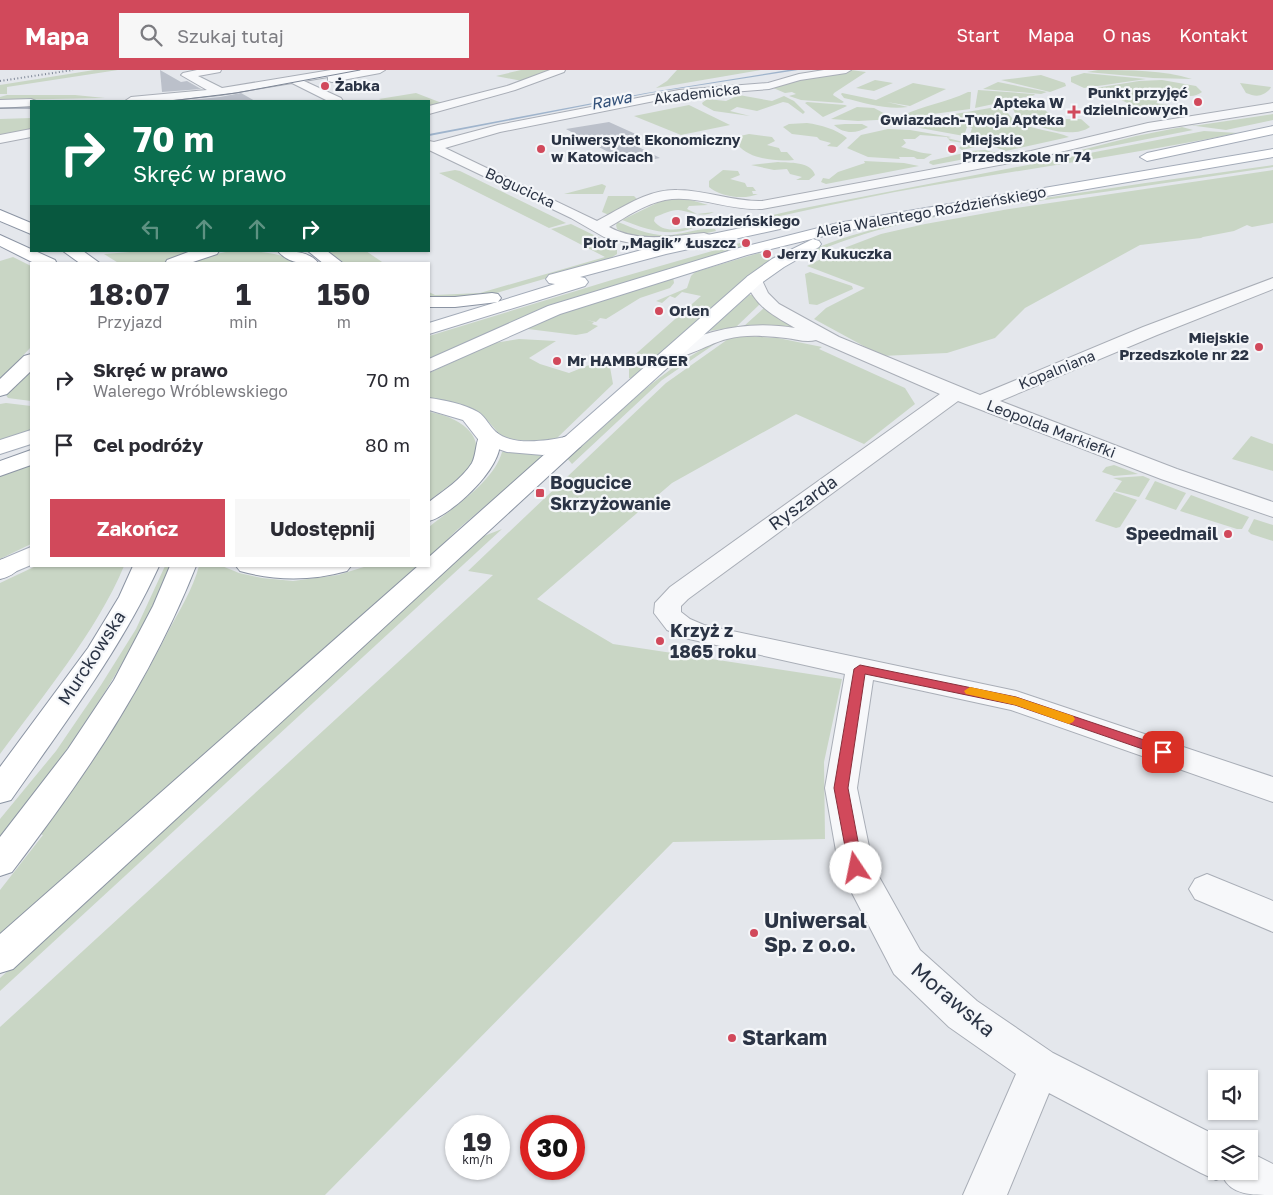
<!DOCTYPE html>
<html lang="pl">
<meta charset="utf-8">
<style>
body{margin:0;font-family:"Golos Text",sans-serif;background:#f7f7f7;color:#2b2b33;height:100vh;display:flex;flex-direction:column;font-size:19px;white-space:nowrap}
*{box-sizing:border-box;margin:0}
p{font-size:16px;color:#7c7c81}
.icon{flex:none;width:28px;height:28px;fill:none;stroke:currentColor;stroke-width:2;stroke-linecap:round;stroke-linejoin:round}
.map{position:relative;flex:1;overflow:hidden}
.details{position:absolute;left:30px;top:192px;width:400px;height:305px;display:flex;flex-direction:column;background:#fff;border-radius:0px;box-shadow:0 1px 4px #0004}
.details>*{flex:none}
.top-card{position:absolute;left:30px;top:30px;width:400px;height:152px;border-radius:0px;box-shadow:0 1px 4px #0004;background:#0b6e4f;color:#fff;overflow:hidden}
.controls{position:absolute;left:1208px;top:1000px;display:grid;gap:10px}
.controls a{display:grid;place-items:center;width:50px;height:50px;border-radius:0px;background:#fff;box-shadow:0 1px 4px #0004;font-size:25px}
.speed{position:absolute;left:445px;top:1045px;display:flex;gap:10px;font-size:25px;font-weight:700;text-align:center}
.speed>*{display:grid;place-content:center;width:65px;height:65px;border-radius:50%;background:#fff;box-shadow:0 1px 4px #0004;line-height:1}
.speed small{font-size:12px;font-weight:400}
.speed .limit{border:8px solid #d22;background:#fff;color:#111}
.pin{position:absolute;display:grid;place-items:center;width:42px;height:42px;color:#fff;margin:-21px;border-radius:10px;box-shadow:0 2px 8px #0006}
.me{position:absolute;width:55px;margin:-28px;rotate:349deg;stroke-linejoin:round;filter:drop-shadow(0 0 4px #0008)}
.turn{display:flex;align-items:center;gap:18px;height:105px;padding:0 20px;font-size:22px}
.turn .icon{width:65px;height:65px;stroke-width:2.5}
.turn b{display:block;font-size:35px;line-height:42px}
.lanes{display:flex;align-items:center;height:48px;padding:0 20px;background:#0003;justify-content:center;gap:25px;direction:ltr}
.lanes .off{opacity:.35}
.eta{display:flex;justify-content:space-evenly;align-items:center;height:85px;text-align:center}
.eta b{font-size:30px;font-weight:700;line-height:35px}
.action{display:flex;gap:10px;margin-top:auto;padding:10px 20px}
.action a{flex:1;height:58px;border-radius:0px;background:#d1495b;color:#fff;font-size:20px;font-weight:700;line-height:58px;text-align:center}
.action a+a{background:#f7f7f7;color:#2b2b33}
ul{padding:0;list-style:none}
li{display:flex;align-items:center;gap:15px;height:65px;padding:0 20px}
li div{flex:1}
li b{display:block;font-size:19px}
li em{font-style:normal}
header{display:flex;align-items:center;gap:30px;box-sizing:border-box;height:70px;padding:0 25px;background:#d1495b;color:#fff}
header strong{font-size:24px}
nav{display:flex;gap:28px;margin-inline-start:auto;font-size:18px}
.search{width:350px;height:45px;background:#f7f7f7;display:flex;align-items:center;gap:12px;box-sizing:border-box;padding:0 18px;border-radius:0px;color:#7c7c81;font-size:19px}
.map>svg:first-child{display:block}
</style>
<header>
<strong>Mapa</strong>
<div class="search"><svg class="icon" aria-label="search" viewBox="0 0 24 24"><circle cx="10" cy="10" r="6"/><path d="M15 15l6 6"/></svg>Szukaj tutaj</div>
<nav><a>Start</a><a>Mapa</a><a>O nas</a><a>Kontakt</a></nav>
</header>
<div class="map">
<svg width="1273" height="1125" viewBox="0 0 1273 1125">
<rect width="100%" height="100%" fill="#e4e7ec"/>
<!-- green -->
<g fill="#c9d6c5">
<polygon points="94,0 118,0 7,17 7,24 0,24 0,15"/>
<polygon points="521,0 553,0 522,11 496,6"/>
<polygon points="677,0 761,0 656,18 667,11"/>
<polygon points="851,0 866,2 834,23 833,25 844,32 842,33 801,30 789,26 796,24 792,22 785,23 771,17 785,12"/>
<path d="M1098,0C1130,0 1163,0 1192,9L1153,8L1087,2Z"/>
<polygon points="1084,3 1146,9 1084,18 1071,12 1071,7"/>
<polygon points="1041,5 1065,13 1066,16 1050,22 1001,10"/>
<polygon points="875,10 893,13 874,21 856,18"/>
<path d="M1162,10L1196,16L1202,22C1192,30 1182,23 1171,24C1166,24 1161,26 1155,27L1159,30L1156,33L1168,35L1179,42L1152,44L1121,30L1089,19L1139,11Z"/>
<polygon points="998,12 1047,22 1041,24 983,19"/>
<path d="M913,13L946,19L910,36L887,32L908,37C886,40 865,33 844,28L841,24L842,23L876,30Z"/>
<path d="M1240,13L1271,17L1270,19C1262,27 1256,27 1246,23Z"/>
<polygon points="978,20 1034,24 1035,25 975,38"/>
<path d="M968,22H971L970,39L904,48L902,46C923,35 946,33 968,22Z"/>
<polygon points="416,23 447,35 429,39 429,31 383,31 379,29"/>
<polygon points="7,25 75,25 105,28 0,30 0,27"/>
<polygon points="739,25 772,31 784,26 794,31 805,42 803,44 788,33 783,32 757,41 737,37 730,41 750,46 714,41 703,35 702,33 707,29 726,31"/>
<polygon points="807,32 845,35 847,36 823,47 805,33"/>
<polygon points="1020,32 1041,37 1051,45 1026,50 1015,43 1012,37"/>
<polygon points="689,35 730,55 681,65 634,46"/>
<path d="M1002,36L1005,37C1013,61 1050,58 1069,67L1006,81L969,68L972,58L967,57L964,66L920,58L908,52Z"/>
<polygon points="857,37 874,38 895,49 858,51 831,49"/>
<polygon points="1273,44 1273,50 1226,60 1181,54 1187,53 1193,56"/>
<path d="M1060,46L1066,49H1081L1090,57C1075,68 1043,60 1028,51L1046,47Z"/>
<polygon points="31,48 31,59 0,65 0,49"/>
<path d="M807,53C821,55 836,59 847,68L837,77L827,76L831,73L820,70L817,67L792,64L783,57L789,54Z"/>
<path d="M845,54H862L868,57C857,63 845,65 834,55Z"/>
<polygon points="1182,57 1193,60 1046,89 1136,66"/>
<path d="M888,59L910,60L951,67L947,68L980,76L962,80L959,78L964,73L950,71L947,67L920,65L915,69H903L906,73L901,77C913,80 919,83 932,84L924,89H917L914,87H899L900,89L868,87L847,78L861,65Z"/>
<path d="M1204,61L1238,63C1124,86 1009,101 895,122C838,133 781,146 725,158L724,156L799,139Z"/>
<path d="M749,64L772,67L775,71L767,75L779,78L781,82H787L794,90C777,92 749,89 738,75L740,66Z"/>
<polygon points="985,80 997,83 933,95 929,93 930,91 972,81"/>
<polygon points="864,91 904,93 919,96 826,114 821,112 823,108 829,109 838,102 865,93"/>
<path d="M778,92C789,93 811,91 815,105L809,110H796L802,107L790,104L787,99L774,100L751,95Z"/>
<path d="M1273,95V97C1199,108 1126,119 1052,129C974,140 888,150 816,182L809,181C865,157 924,148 985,138C1080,121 1177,109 1273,95Z"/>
<polygon points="455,100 460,101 566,153 549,158 439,103"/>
<path d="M723,100L738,101L740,105L730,109L745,113L747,117H753L756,121H752L753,124H758C745,130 720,127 709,117V111Z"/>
<polygon points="1273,100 1273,153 1252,157 1247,155 1234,161 1203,167 1201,168 1140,175 1025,238 995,268 947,283 882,286 814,249 826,238 865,218 807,196 839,180 881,164 925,154 1009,139"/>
<polygon points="602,114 606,116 603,124 564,124"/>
<polygon points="608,126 634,126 638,130 609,145 602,142"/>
<path d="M684,128L708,135L689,136L687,139L697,144L714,142C701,148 692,142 678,140C670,140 663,144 655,147L654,151C665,166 686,157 700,155C673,169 648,160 622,150L661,131Z"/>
<path d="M618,152C635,159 653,167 672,165C686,163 700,158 715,159L716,161L675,170L629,166L617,159L616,155Z"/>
<polygon points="571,154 604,170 592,175 598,178 613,175 617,180 617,184 606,191 493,224 429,229 429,222 435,225 480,223 605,187 551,159"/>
<polygon points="740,173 745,176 558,234 429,290 429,266 615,209"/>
<polygon points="143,181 197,181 164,194 120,194 104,184"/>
<path d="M231,181C257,181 278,181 301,194H183L216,184Z"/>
<polygon points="327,181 366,181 385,194 346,194"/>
<polygon points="759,183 770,190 632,309 629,308 629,290 701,226 682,222 675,228 670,226 662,233 656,231 687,218 691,206 695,202"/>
<polygon points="13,187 31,196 31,277 0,310 0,191"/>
<polygon points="810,202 852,216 853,219 817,235 809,234 805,204"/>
<polygon points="673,207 674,213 670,218 640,228 606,249 600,248 596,252 587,250 594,252 592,254 598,256 587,263 576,265 528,259 531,256 571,240"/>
<polygon points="749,225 752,225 760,234 736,257 709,261"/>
<polygon points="765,237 809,261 770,256 744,256"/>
<polygon points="749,266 778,268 822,277 819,279 905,318 915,334 864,374 796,344 672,413 537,529 613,574 842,609 824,692 825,769 673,772 325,1125 0,1125 0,957 493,505 468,501 666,313 731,267"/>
<path d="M725,267L662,310L572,394L567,388C617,344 664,296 725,267Z"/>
<polygon points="519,269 556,271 529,288 540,294 569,303 604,289 610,297 613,314 557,368 540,372 508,369 501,366 488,351 477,343 429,329 429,303 494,273"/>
<polygon points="31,300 31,331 8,328 6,325"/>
<polygon points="6,333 31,336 31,364 0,373 0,334"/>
<path d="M429,342C452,345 488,362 473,392C466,405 441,421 429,431Z"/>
<polygon points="1251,366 1273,374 1273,401 1232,389"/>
<path d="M504,381L538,384L543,387L457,460L429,488V457C452,438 494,412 502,382Z"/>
<polygon points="31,394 31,474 0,489 0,406"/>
<polygon points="1114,395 1138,404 1114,406 1102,402 1106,397"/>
<polygon points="1143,406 1150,409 1139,427 1115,421 1122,411 1113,408"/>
<polygon points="1155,411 1186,423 1176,440 1145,429"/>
<polygon points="1114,422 1137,430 1120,457 1116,458 1095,451"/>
<polygon points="1191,425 1249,447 1242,459 1237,459 1180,441"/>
<polygon points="1254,449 1273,455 1273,471 1251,464 1248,461"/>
<polygon points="502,459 0,921 0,908 468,479 484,466"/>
<path d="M36,496H124C97,561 42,627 0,684V513Z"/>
<path d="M165,496H170C128,599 66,683 0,772V749L56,681L101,615L136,559Z"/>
<path d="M199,496H222L239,503L262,508L293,511L338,505L367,496H419L0,867V820L43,765L40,764C89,701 132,633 168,562C179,541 193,519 199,496Z"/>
</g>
<!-- water -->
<polygon fill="#9fb4cc" points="788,0 798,0 650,23 429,66 429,64 646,23"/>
<!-- building -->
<g fill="#bbc0ca">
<polygon points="160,0 181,12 187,11 201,19 162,22"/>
<polygon points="241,23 255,31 179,31 220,27"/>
<polygon points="609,52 640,66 623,69 660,88 630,94 566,59"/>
</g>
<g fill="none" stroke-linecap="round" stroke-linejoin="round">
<defs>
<g id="minor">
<polygon points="197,0 221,0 220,2 198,6 222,18 331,0 385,0 380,3 332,12 328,11 328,7 304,11 341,28 343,31 328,31 292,13 220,25 163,31 125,31 131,27 207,20 181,5 183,3"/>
<polygon points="550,0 565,0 564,2 515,20 429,44 429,36 507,16"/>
<path d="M824,0H851L846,3L800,10L769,19L679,26L500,62L445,78L597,151C622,138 648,119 677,120C706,120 733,132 762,131L1031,81L1148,53L1273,33V41L1148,61L1031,89L762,139C730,141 695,124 665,130C645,134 626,147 609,157C638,173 673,166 704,163L710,165L712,168L710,171L704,173L653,178L604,167L571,148L429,80V71L434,72L498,55L679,20L768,13L799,4Z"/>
<polygon points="31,29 36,31 31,31 31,36 0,38 0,30"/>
<polygon points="31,59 31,67 0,73 0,65"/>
<path d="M754,205L760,206L768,223L779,234L839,267L980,325L1143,257L1273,208V219L1157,265L1000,331L1177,399L1273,432V447L1161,409L958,331L688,529L681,536V542L690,549L704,555L1016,621L1273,707V732L1011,640L873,610L857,718L873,796L920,880L977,931L1053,983L1223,1069H1216V1101H1249V1082L1273,1094V1125C1253,1125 1231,1125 1223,1107L1216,1110L1201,1103L1049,1023L1007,1125H963L1016,1004L949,957L894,904L839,798L825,718L845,604L689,569L667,560L654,543L655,533L670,517L940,324L816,270C806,273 796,269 786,268C766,266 746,264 727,269C709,273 681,292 664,288L661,284L664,280C707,260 748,250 795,258C771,244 756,237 745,210L748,206Z"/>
<polygon points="1207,804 1273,831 1273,862 1195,829 1189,819 1195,809"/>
</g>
<g id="major">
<polygon points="1273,56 1273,64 1147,91 1140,87 1147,83"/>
<polygon points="1273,79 1273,87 844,161 747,185 560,244 429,302 429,289 548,236 735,179 838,153"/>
<polygon points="775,151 780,153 783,156 780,159 666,184 580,207 585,208 588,212 585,216 429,264 429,253 555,214 549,213 546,209 549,205 664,174"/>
<path d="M813,169L819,171L821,174L819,177L784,197L760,214L580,377L543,385L507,382L481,373L463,350L429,340V328C444,330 464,334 478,342C486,347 489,356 496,362C512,376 546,371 565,367L748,206L772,189Z"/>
<polygon points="31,360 31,374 0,384 0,370"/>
<polygon points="31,477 31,495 0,508 0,490"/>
</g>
<g id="highway">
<polygon points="0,140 31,153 31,164 0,151"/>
<polygon points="0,165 55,190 57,194 36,194 0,176"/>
<polygon points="63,181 83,181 101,194 81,194"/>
<polygon points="191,181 219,181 217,184 187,194 165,194 167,190"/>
<path d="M278,181C292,181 310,181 319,194C305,194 288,194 278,181Z"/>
<polygon points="308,181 327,181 344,194 324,194"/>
<polygon points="492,223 498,224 501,228 498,232 455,237 429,237 429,227 455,227"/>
<polygon points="31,284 31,301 7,324 0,326 0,309 24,286"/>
<path d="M489,361L497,363C514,389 451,446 429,451V432C443,421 462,409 472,393C477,383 475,372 481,363Z"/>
<polygon points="572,365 580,367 583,372 580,377 13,899 0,903 0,864 418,496 429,496 429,487 564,367"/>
<polygon points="31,380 31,395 0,406 0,391"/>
<path d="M8,488L17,491L21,496C15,504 9,507 0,509V490Z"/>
<path d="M133,496H159C120,581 64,654 11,730L0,733V697L88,578L119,527Z"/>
<path d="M170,496H196C151,610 86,705 12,802L0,806V767L68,679L114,610L153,536Z"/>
<path d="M236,496H351L347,501C311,511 276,511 240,501Z"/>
</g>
</defs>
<!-- minor casing -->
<use href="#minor" stroke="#a9aeb7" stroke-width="2"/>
<!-- major casing -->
<use href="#major" stroke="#a3abb8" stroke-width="2"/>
<!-- highway casing -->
<use href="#highway" stroke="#8b94a3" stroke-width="2"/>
<!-- minor -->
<use href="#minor" fill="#f7f8fa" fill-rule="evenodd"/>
<!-- major -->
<use href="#major" fill="#fff" fill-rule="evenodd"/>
<!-- highway -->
<use href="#highway" fill="#fff" fill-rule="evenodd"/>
<!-- tram -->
<g stroke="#7d8696" stroke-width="1">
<polyline points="170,31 236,23 360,0"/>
<polyline points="0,38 31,38"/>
</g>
<!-- rail -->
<polyline stroke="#7d8696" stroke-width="2" stroke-dasharray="1 2.5" stroke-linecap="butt" points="0,11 73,0"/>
</g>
<!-- route -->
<polygon fill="#d1495b" stroke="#882f3b" points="860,595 1016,627 1168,678 1169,682 1168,685 1163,686 1015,635 865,604 848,718 863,798 861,802 856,803 851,802 849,798 834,718 854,599"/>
<!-- slow -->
<polygon fill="#f59e0b" points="970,617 1016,627 1073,646 1075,649 1073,652 1069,654 1015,635 966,624 964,621"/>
<!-- markers -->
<g fill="#d1495b" stroke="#f4f6f9" stroke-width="2">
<circle cx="325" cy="16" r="5"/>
<circle cx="1198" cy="32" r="5"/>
<path d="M1071.5 34.5h5v5h5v5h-5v5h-5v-5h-5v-5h5z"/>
<circle cx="541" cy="79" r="5"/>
<circle cx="952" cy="79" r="5"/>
<circle cx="676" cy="151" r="5"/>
<circle cx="746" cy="173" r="5"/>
<circle cx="767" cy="184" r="5"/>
<circle cx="659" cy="241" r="5"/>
<circle cx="1259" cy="277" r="5"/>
<circle cx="557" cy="291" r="5"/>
<rect x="535" y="418" width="10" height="10" rx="2.5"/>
<circle cx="1228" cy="464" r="5"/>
<circle cx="660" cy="571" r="5"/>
<circle cx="754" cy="863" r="5"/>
<circle cx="732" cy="968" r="5"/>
</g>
<g text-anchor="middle" stroke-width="4.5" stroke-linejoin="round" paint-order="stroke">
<!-- far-poi labels -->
<g font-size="15" font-weight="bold" fill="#2b3445" stroke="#f4f6f9" text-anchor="start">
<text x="335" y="21">Żabka</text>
<text x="1188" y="28" text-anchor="end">Punkt przyjęć<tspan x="1188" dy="17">dzielnicowych</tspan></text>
<text x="1064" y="38" text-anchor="end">Apteka W<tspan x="1064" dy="17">Gwiazdach-Twoja Apteka</tspan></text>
<text x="551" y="75">Uniwersytet Ekonomiczny<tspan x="551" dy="17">w Katowicach</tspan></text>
<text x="962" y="75">Miejskie<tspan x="962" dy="17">Przedszkole nr 74</tspan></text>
<text x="686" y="156">Rozdzieńskiego</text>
<text x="736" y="178" text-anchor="end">Piotr „Magik” Łuszcz</text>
<text x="777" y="189">Jerzy Kukuczka</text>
<text x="669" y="246">Orlen</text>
<text x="1249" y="273" text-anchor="end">Miejskie<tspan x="1249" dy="17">Przedszkole nr 22</tspan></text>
<text x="567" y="296">Mr HAMBURGER</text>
</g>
<!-- far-street labels -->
<g font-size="15" fill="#2b3445" stroke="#f4f6f9">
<text transform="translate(697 24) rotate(-7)" y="5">Akademicka</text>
<text transform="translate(520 118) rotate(25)" y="5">Bogucicka</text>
<text transform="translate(931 142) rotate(-10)" y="5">Aleja Walentego Roździeńskiego</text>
<text transform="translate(1057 300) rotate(-22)" y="5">Kopalniana</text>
<text transform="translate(1051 359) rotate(21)" y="5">Leopolda Markiefki</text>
</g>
<!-- far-water labels -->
<g font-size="16" font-style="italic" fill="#34527a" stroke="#f4f6f9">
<text transform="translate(611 30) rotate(-11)" y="6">Rawa</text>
</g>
<!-- poi labels -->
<g font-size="18" font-weight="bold" fill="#2b3445" stroke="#f4f6f9" text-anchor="start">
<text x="550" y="419">Bogucice<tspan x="550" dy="21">Skrzyżowanie</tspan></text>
<text x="1218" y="470" text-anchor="end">Speedmail</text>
<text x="670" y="567">Krzyż z<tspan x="670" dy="21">1865 roku</tspan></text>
</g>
<!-- street labels -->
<g font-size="18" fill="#2b3445" stroke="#f4f6f9">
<text transform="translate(803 433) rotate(-36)" y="6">Ryszarda</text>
<text transform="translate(92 588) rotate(-57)" y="6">Murckowska</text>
</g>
<!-- near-poi labels -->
<g font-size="21" font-weight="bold" fill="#2b3445" stroke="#f4f6f9" text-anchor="start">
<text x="764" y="858">Uniwersal<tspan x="764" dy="24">Sp. z o.o.</tspan></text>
<text x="742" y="975">Starkam</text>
</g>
<!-- near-street labels -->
<g font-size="21" fill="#2b3445" stroke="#f4f6f9">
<text transform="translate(953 930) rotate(40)" y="7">Morawska</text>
</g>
</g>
</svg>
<div class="controls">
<a><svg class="icon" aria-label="sound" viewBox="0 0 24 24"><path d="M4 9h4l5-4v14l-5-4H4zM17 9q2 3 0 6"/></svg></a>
<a><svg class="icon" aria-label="layers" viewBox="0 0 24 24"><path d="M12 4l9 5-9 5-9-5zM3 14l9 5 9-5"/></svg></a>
</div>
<div class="speed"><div>19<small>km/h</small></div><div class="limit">30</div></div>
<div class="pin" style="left:1163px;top:682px;background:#d93025"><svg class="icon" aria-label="arrive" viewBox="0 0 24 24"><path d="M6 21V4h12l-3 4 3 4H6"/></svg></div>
<svg class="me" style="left:856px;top:798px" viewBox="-20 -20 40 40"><circle r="19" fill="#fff"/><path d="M0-13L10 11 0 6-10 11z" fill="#d1495b"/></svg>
<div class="top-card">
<div class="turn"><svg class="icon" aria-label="right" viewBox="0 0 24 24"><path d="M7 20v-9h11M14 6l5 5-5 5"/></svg><div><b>70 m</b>Skręć w prawo</div></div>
<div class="lanes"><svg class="icon off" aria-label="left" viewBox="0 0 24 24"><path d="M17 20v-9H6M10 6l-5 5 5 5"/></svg><svg class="icon off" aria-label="ahead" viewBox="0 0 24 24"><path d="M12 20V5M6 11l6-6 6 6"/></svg><svg class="icon off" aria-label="ahead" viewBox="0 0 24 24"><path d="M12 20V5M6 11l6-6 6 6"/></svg><svg class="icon" aria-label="right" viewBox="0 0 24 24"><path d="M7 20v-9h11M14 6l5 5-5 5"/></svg></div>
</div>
<section class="details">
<div class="eta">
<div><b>18:07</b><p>Przyjazd</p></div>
<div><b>1</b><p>min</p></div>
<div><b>150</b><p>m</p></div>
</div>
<ul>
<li><svg class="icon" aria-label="right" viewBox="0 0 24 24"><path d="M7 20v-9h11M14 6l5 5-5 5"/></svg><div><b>Skręć w prawo</b><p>Walerego Wróblewskiego</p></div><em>70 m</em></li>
<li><svg class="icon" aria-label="arrive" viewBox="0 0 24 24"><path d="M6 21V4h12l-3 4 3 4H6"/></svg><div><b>Cel podróży</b></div><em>80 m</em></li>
</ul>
<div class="action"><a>Zakończ</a><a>Udostępnij</a></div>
</section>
</div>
